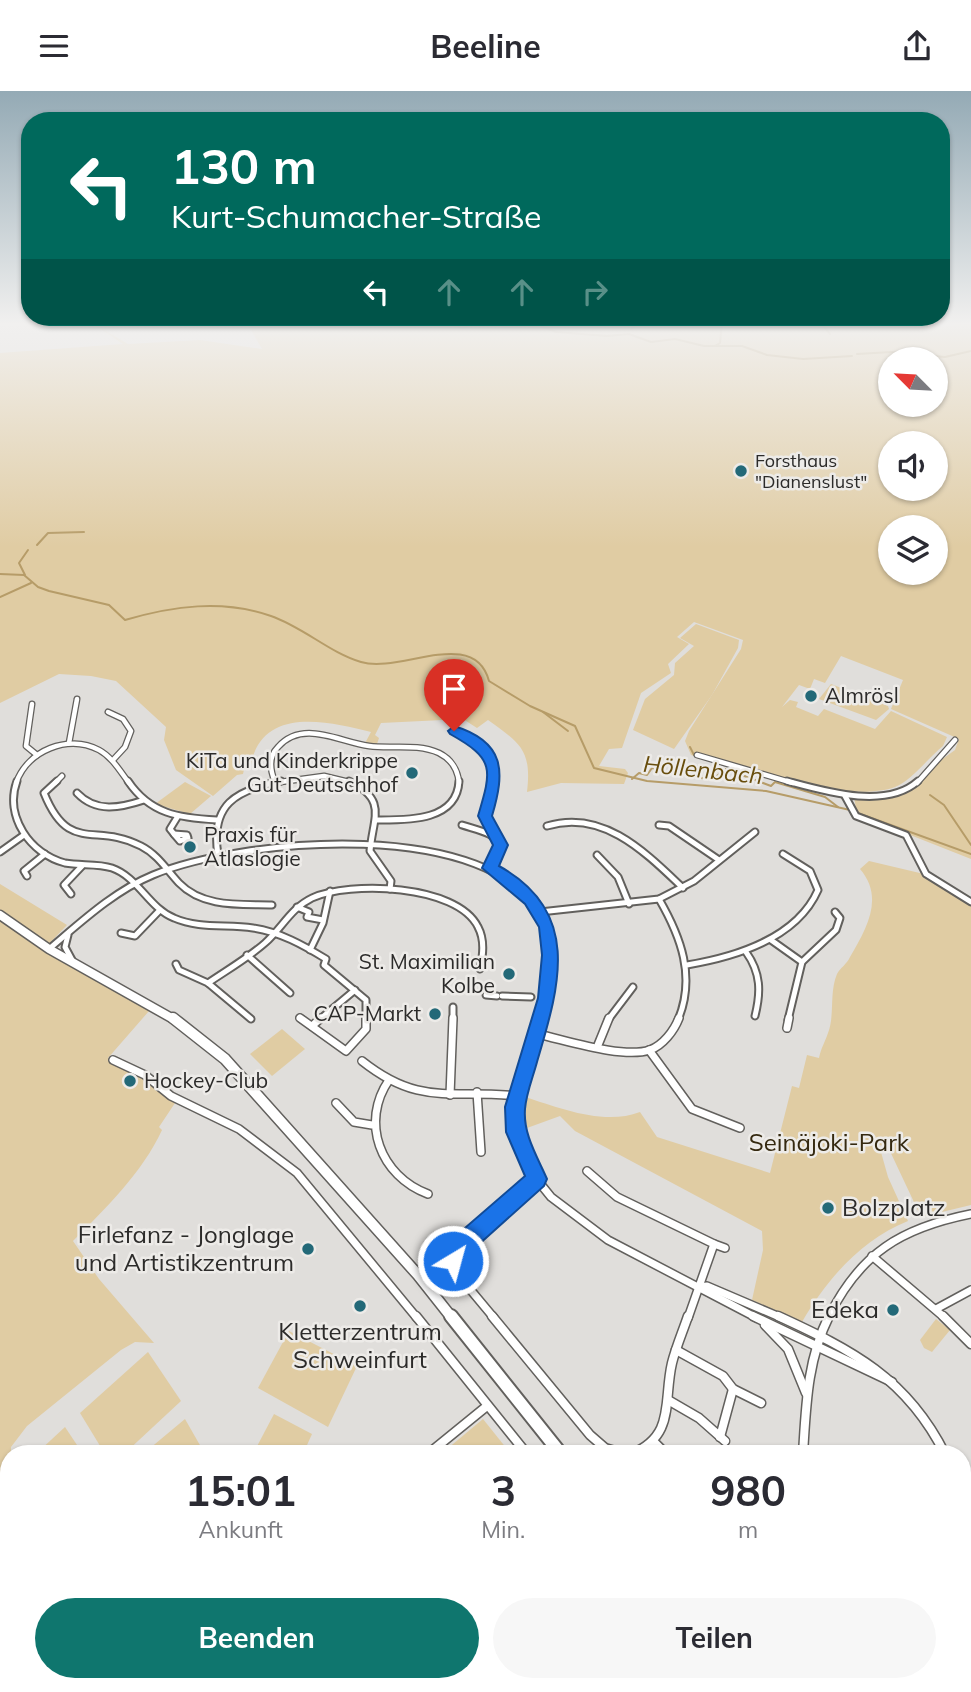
<!DOCTYPE html>
<html lang="de">
<meta charset="utf-8">
<style>
body{margin:0;font-family:Mulish,sans-serif;background:#f7f7f7;color:#2b2b33;height:100vh;display:flex;flex-direction:column;font-size:26px;white-space:nowrap}
*{box-sizing:border-box;margin:0}
p{font-size:23px;color:#7c7c81}
.icon{flex:none;width:38px;height:38px;fill:none;stroke:currentColor;stroke-width:2;stroke-linecap:round;stroke-linejoin:round}
.map{position:relative;flex:1;overflow:hidden}
.details{position:absolute;left:0px;top:1354px;width:971px;height:247px;display:flex;flex-direction:column;background:#fff;border-radius:28px 28px 0 0;box-shadow:0 2px 5px #0004}
.details>*{flex:none}
.top-card{position:absolute;left:21px;top:21px;width:929px;height:214px;border-radius:28px;box-shadow:0 2px 5px #0004;background:#00695c;color:#fff;overflow:hidden}
.needle{width:46px;rotate:294deg}
.fabs{position:absolute;left:878px;top:256px;display:grid;gap:14px}
.fabs a{display:grid;place-items:center;width:70px;height:70px;border-radius:50%;background:#fff;box-shadow:0 2px 5px #0004;font-size:35px}
.pin{position:absolute;display:grid;place-items:center;width:60px;height:60px;color:#fff;margin:-72px -30px;border-radius:50% 50% 50% 0;rotate:-45deg;box-shadow:0 0 7px #0007}
.pin .icon{rotate:45deg}
.me{position:absolute;width:77px;margin:-38px;rotate:37deg;stroke-linejoin:round;filter:drop-shadow(0 0 5px #0008)}
.turn{display:flex;align-items:center;gap:24px;height:147px;padding:0 35px;font-size:32px}
.turn .icon{width:91px;height:91px;stroke-width:2.5}
.turn b{display:block;font-size:49px;line-height:60px}
.lanes{display:flex;align-items:center;height:66px;padding:0 35px;background:#0003;justify-content:center;gap:35px;direction:ltr}
.lanes .off{opacity:.35}
.eta{display:flex;justify-content:space-evenly;align-items:center;height:119px;text-align:center}
.eta b{font-size:42px;font-weight:700;line-height:49px}
.primary-button{display:flex;gap:14px;margin-top:auto;padding:14px 35px}
.primary-button a{flex:1;height:80px;border-radius:42px;background:#0f766e;color:#fff;font-size:28px;font-weight:700;line-height:80px;text-align:center}
.primary-button a+a{background:#f7f7f7;color:#2b2b33}
header{display:flex;justify-content:space-between;align-items:center;height:91px;padding:0 35px;background:#fff;font-size:32px;font-weight:700}
.map>svg:first-child{display:block}
</style>
<header><svg class="icon" aria-label="menu" viewBox="0 0 24 24"><path d="M4 6h16M4 12h16M4 18h16"/></svg>Beeline<svg class="icon" aria-label="share" viewBox="0 0 24 24"><path d="M12 15V3M7 8l5-5 5 5M5 13v7h14v-7"/></svg></header>
<div class="map">
<svg width="971" height="1601" viewBox="0 0 971 1601">
<rect width="100%" height="100%" fill="#e0dedb"/>
<!-- green -->
<g fill="#e0cca3" fill-rule="evenodd">
<path d="M92,232L128,253L200,249L262,258L247,232H442L470,239L530,235C511,234 464,239 450,232H854L932,237L971,232V768L857,723L854,706L892,704L915,697L937,672L955,659L959,648L891,618L903,589L841,565L825,592L814,588L810,598L799,594L782,616L790,609L798,611L796,616L818,625L824,618L875,638L891,620L947,646L943,655C929,666 911,690 895,696C850,713 736,680 691,664L685,650L689,640L741,558L743,549L694,531L677,546L689,553L668,573L671,582L641,602L622,657L609,658L599,675L625,678L628,682L624,693L561,692L527,701C532,659 520,652 488,629L477,637L463,628L381,632L375,644L379,647L376,656L364,654L371,641C330,631 263,614 251,673L245,674L243,683L237,684L213,705L176,679L164,649L166,636L116,590L91,585L59,583L0,612V262L123,253ZM891,268H936V313H891ZM891,352H936V397H891ZM891,436H936V481H891Z"/>
<polygon points="696,533 739,549 738,557 712,604 674,658 633,639 645,608 674,584 675,572 694,555 680,547"/>
<polygon points="831,593 888,615 889,618 876,629 819,608"/>
<polygon points="185,691 211,705 190,723 155,713"/>
<path d="M869,770L924,783L971,812V1114L921,1126L888,1056L879,1054L888,1086L908,1130C861,1149 827,1188 802,1231L752,1209L763,1159L762,1140L575,1040L560,1025L527,1037L523,1017L525,1006C560,1017 604,1035 640,1021L657,1046L770,1082L792,995L799,997L807,964L819,967C821,957 825,951 828,942C835,924 829,902 837,883C840,877 847,873 850,866C866,838 885,807 860,778Z"/>
<path d="M0,793L67,834L43,859L147,916L149,920L108,967L144,985L177,1009L159,1036L162,1039C142,1082 106,1117 73,1150L99,1188L154,1252L135,1251L121,1259L27,1335L11,1356L9,1471L0,1480Z"/>
<polygon points="282,938 305,958 272,985 250,963"/>
<polygon points="936,1228 950,1239 932,1261 924,1257 920,1249"/>
<polygon points="289,1240 357,1275 328,1336 258,1297"/>
<polygon points="148,1261 181,1310 124,1363 105,1363 80,1322"/>
<polygon points="274,1323 312,1343 303,1363 253,1363"/>
<polygon points="185,1328 205,1363 143,1363"/>
<polygon points="483,1328 511,1363 441,1363"/>
<polygon points="65,1336 83,1363 40,1363 38,1361"/>
<polygon points="9,1481 9,1545 0,1552 0,1490"/>
<polygon points="9,1558 9,1592 117,1593 106,1601 0,1601 0,1564"/>
<polygon points="132,1593 712,1592 715,1598 713,1601 122,1601"/>
</g>
<g fill="none" stroke-linecap="round" stroke-linejoin="round">
<!-- stream -->
<g stroke="#b69c68" stroke-width="2">
<polyline points="369,232 380,232"/>
<polyline points="448,232 462,237 481,232 506,236 539,234 556,241 607,245 629,243 651,251 675,248 704,255 742,255 767,264 803,268 852,265"/>
<polyline points="821,232 830,243"/>
<polyline points="631,238 640,232"/>
<polyline points="715,255 720,252 722,232"/>
<polyline points="857,263 891,261 945,266 971,260"/>
<polyline points="37,454 48,442 84,441"/>
<path d="M0,483L24,484L38,496L49,500L109,514L125,529C173,515 222,508 271,525C303,536 330,562 361,571C400,583 474,535 489,590L530,615L575,635L594,677L647,690L766,700L850,719"/>
<polyline points="25,484 19,472 28,459"/>
<polyline points="0,506 31,492"/>
<polyline points="543,621 568,640"/>
<polyline points="690,656 694,664"/>
<polyline points="922,683 937,667"/>
<polyline points="691,684 689,681 697,675"/>
<polyline points="632,688 639,682 647,684 652,677 675,684 683,680 689,686 713,688 726,678 771,695 775,691 825,706 838,716"/>
<polyline points="930,704 944,714 971,754"/>
<polyline points="855,721 971,763"/>
</g>
<defs>
<g id="street-far3">
<polyline points="32,613 26,655 37,664"/>
<polyline points="108,621 123,628 131,640 125,656 113,669"/>
<path d="M455,640C476,651 497,665 494,692"/>
<polyline points="69,652 77,608"/>
<polyline points="697,664 793,692"/>
<path d="M275,691C270,679 268,666 278,656C303,628 339,651 369,655C392,658 417,652 439,662C451,668 458,679 459,692"/>
<path d="M16,692C28,659 68,643 99,659C112,666 120,680 129,692"/>
<polyline points="55,692 62,685"/>
<polyline points="273,692 324,685 353,692"/>
<polyline points="917,692 955,649"/>
</g>
<g id="street-far2">
<path d="M17,690C4,725 30,763 65,772C80,775 97,772 112,777C138,786 149,817 174,827C199,838 227,833 253,837C280,841 303,854 326,868L324,874L366,909V929"/>
<path d="M57,690L44,702C69,764 95,731 141,755C157,763 167,779 179,792C203,817 241,813 272,814"/>
<path d="M128,690C150,723 179,727 217,729"/>
<path d="M349,690C388,709 373,726 370,760L391,790L390,798"/>
<polyline points="495,690 485,725 496,746"/>
<path d="M787,690C824,700 886,719 918,690"/>
<path d="M77,702C96,722 120,717 144,709"/>
<polyline points="845,705 856,725 906,744 926,783 971,811"/>
<path d="M376,729C406,729 457,731 459,690"/>
<path d="M462,734C477,739 497,741 501,758L490,777"/>
<polyline points="659,734 669,735 719,769"/>
<path d="M547,735C603,718 645,761 683,797"/>
<polygon points="174,743 187,744 188,747 180,750"/>
<polyline points="174,743 170,738 178,725"/>
<polyline points="0,761 24,744"/>
<path d="M218,764C210,714 235,699 281,690"/>
<polyline points="597,764 618,786 629,813"/>
<polyline points="27,785 24,780 45,763"/>
<polyline points="71,803 64,794 82,775"/>
<path d="M659,808C681,846 696,886 678,929"/>
<polyline points="297,816 309,821 307,826 323,829"/>
<polyline points="540,821 659,808 694,790 755,741"/>
<polyline points="121,842 135,845 159,820"/>
<polyline points="68,844 65,856 72,869"/>
<polyline points="771,849 802,871 788,929"/>
<path d="M49,858C81,831 114,800 153,784C241,747 496,724 544,830C558,860 550,898 541,929"/>
<polyline points="310,859 323,832 330,800"/>
<path d="M746,861C761,882 761,901 755,925"/>
<polyline points="247,864 290,902"/>
<polyline points="802,871 836,839 840,827 835,821"/>
<polyline points="176,873 179,879 208,892 251,928"/>
<path d="M687,874C735,866 797,847 818,799L810,780L783,763"/>
<path d="M208,892C227,879 248,867 265,852C282,837 291,817 312,807C349,790 457,793 478,836C485,849 483,864 480,878"/>
<polyline points="486,904 497,905"/>
<polyline points="502,905 531,906"/>
<polyline points="300,927 303,929"/>
<polyline points="319,929 355,899"/>
<polyline points="453,929 453,916"/>
<polyline points="608,929 633,896"/>
</g>
<g id="street-far1">
<polyline points="300,927 346,960 366,938 366,927"/>
<polyline points="541,927 520,990 515,1015 517,1049 530,1080 551,1106 608,1149 757,1227"/>
<polyline points="312,935 321,927"/>
<polyline points="787,937 789,927"/>
<path d="M537,943C566,949 622,968 650,959C663,954 674,940 679,927"/>
<polyline points="598,954 609,927"/>
<polyline points="649,959 692,1018 740,1037"/>
<polyline points="113,969 145,984 171,1005 239,1038 297,1082 417,1227"/>
<path d="M362,970C420,1016 451,998 517,1005"/>
<path d="M389,989C360,1031 380,1085 428,1103"/>
<polyline points="477,1001 481,1061"/>
<polyline points="450,1004 453,927"/>
<polyline points="336,1012 354,1031 372,1034"/>
<polyline points="587,1080 617,1106 714,1153 688,1227"/>
<polyline points="714,1153 725,1157"/>
<polyline points="872,1165 945,1227"/>
<polyline points="699,1196 707,1195 782,1227"/>
<polyline points="936,1218 971,1199"/>
<polyline points="494,1227 454,1179 453,1170 459,1156 537,1088"/>
<path d="M828,1227C860,1162 901,1137 971,1123"/>
</g>
<g id="street">
<polyline points="416,1225 527,1363"/>
<polyline points="492,1225 590,1344 605,1357 625,1363"/>
<polyline points="753,1225 892,1291"/>
<path d="M778,1225C852,1259 907,1287 945,1363"/>
<polyline points="943,1225 971,1253"/>
<polyline points="765,1234 788,1258 806,1302"/>
<polyline points="676,1259 723,1285 733,1298 761,1312"/>
<polyline points="668,1309 699,1327 725,1350"/>
<polyline points="720,1346 733,1298"/>
<polyline points="654,1351 666,1363"/>
<polyline points="428,1363 487,1315"/>
<path d="M631,1363C676,1345 663,1310 672,1272C676,1256 683,1240 688,1225"/>
<path d="M803,1363C806,1316 807,1269 829,1225"/>
<polyline points="962,1423 971,1456"/>
<polyline points="760,1592 760,1601"/>
<polyline points="827,1592 853,1601"/>
</g>
<polyline id="secondary-far2" points="0,824 49,858 175,929"/>
<polyline id="secondary-far1" points="173,927 225,968 418,1184 452,1227"/>
<g id="secondary">
<polyline points="451,1225 561,1363"/>
<polyline points="724,1592 729,1601"/>
</g>
</defs>
<!-- street-far3 casing -->
<use href="#street-far3" stroke="#62605d" stroke-width="7"/>
<!-- street-far2 casing -->
<use href="#street-far2" stroke="#62605d" stroke-width="9"/>
<!-- street-far1 casing -->
<use href="#street-far1" stroke="#62605d" stroke-width="10"/>
<!-- street casing -->
<use href="#street" stroke="#62605d" stroke-width="11"/>
<!-- secondary-far2 casing -->
<use href="#secondary-far2" stroke="#62605d" stroke-width="11"/>
<!-- secondary-far1 casing -->
<use href="#secondary-far1" stroke="#62605d" stroke-width="13"/>
<!-- secondary casing -->
<use href="#secondary" stroke="#62605d" stroke-width="16"/>
<!-- street-far3 -->
<use href="#street-far3" stroke="#fff" stroke-width="4.5"/>
<!-- street-far2 -->
<use href="#street-far2" stroke="#fff" stroke-width="5"/>
<!-- street-far1 -->
<use href="#street-far1" stroke="#fff" stroke-width="7"/>
<!-- street -->
<use href="#street" stroke="#fff" stroke-width="8"/>
<!-- secondary-far2 -->
<use href="#secondary-far2" stroke="#fff" stroke-width="8"/>
<!-- secondary-far1 -->
<use href="#secondary-far1" stroke="#fff" stroke-width="10"/>
<!-- secondary -->
<use href="#secondary" stroke="#fff" stroke-width="12"/>
</g>
<!-- sky -->
<linearGradient id="sky" x2="0" y2="1"><stop stop-color="#94aab5"/><stop offset="0.51" stop-color="#f1f0ef"/><stop offset="1" stop-color="#f1f0ef" stop-opacity="0"/></linearGradient>
<rect width="971" height="456" fill="url(#sky)"/>
<!-- route -->
<path fill="#1a73e8" stroke="#114b97" stroke-width="2" d="M454,635C506,651 505,681 492,725L508,754L499,775C583,821 559,896 537,971C533,986 526,1003 525,1018C523,1043 537,1065 547,1088L544,1095L467,1164L461,1178L453,1181L446,1178L442,1170L451,1149L525,1085L506,1041L505,1016L538,907L542,864L539,836L525,813L482,777L493,754L478,725C492,678 495,668 450,643L448,640Z"/>
<!-- markers -->
<g fill="#236978" stroke="#edebe8" stroke-width="2.5">
<circle cx="741" cy="380" r="7"/>
<circle cx="811" cy="605" r="7"/>
<circle cx="412" cy="682" r="7"/>
<circle cx="190" cy="756" r="7"/>
<circle cx="509" cy="883" r="7"/>
<circle cx="435" cy="923" r="7"/>
<circle cx="130" cy="990" r="7"/>
<circle cx="828" cy="1117" r="7"/>
<circle cx="308" cy="1158" r="7"/>
<circle cx="360" cy="1215" r="7"/>
<circle cx="893" cy="1219" r="7"/>
</g>
<g text-anchor="middle" stroke-width="5" stroke-linejoin="round" paint-order="stroke">
<!-- far-poi labels -->
<g font-size="18" fill="#2c2b2a" stroke="#edebe8" text-anchor="start">
<text x="755" y="376">Forsthaus<tspan x="755" dy="21">"Dianenslust"</tspan></text>
</g>
<!-- poi labels -->
<g font-size="21" fill="#2c2b2a" stroke="#edebe8" text-anchor="start">
<text x="825" y="612">Almrösl</text>
<text x="398" y="677" text-anchor="end">KiTa und Kinderkrippe<tspan x="398" dy="24">Gut Deutschhof</tspan></text>
<text x="204" y="751">Praxis für<tspan x="204" dy="24">Atlaslogie</tspan></text>
<text x="495" y="878" text-anchor="end">St. Maximilian<tspan x="495" dy="24">Kolbe</tspan></text>
<text x="421" y="930" text-anchor="end">CAP-Markt</text>
<text x="144" y="997">Hockey-Club</text>
</g>
<!-- water labels -->
<g font-size="23" font-style="italic" fill="#684d0c" stroke="#edebe8">
<text transform="translate(703 679) rotate(6)" y="8">Höllenbach</text>
</g>
<!-- near-park labels -->
<g font-size="24" fill="#352910" stroke="#edebe8">
<text x="829" y="1060">Seinäjoki-Park</text>
</g>
<!-- near-poi labels -->
<g font-size="24" fill="#2c2b2a" stroke="#edebe8" text-anchor="end">
<text x="842" y="1125" text-anchor="start">Bolzplatz</text>
<text x="294" y="1152">Firlefanz - Jonglage<tspan x="294" dy="28">und Artistikzentrum</tspan></text>
<text x="879" y="1227">Edeka</text>
<text x="360" y="1249" text-anchor="middle">Kletterzentrum<tspan x="360" dy="28">Schweinfurt</tspan></text>
</g>
</g>
</svg>
<div class="fabs">
<a><svg class="needle" viewBox="-14 -14 28 28"><path d="M0-13l5 13h-10z" fill="#e53935"/><path d="M0 13l5-13h-10z" fill="#7c7c81"/></svg></a>
<a><svg class="icon" aria-label="sound" viewBox="0 0 24 24"><path d="M4 9h4l5-4v14l-5-4H4zM17 9q2 3 0 6"/></svg></a>
<a><svg class="icon" aria-label="layers" viewBox="0 0 24 24"><path d="M12 4l9 5-9 5-9-5zM3 14l9 5 9-5"/></svg></a>
</div>
<div class="pin" style="left:454px;top:640px;background:#d93025"><svg class="icon" aria-label="arrive" viewBox="0 0 24 24"><path d="M6 21V4h12l-3 4 3 4H6"/></svg></div>
<svg class="me" style="left:453px;top:1170px" viewBox="-20 -20 40 40"><circle r="17" fill="#1a73e8" stroke="#fff" stroke-width="3"/><path d="M0-11L8 9 0 5-8 9z" fill="#fff"/></svg>
<div class="top-card">
<div class="turn"><svg class="icon" aria-label="left" viewBox="0 0 24 24"><path d="M17 20v-9H6M10 6l-5 5 5 5"/></svg><div><b>130 m</b>Kurt-Schumacher-Straße</div></div>
<div class="lanes"><svg class="icon" aria-label="left" viewBox="0 0 24 24"><path d="M17 20v-9H6M10 6l-5 5 5 5"/></svg><svg class="icon off" aria-label="ahead" viewBox="0 0 24 24"><path d="M12 20V5M6 11l6-6 6 6"/></svg><svg class="icon off" aria-label="ahead" viewBox="0 0 24 24"><path d="M12 20V5M6 11l6-6 6 6"/></svg><svg class="icon off" aria-label="right" viewBox="0 0 24 24"><path d="M7 20v-9h11M14 6l5 5-5 5"/></svg></div>
</div>
<section class="details">
<div class="eta">
<div><b>15:01</b><p>Ankunft</p></div>
<div><b>3</b><p>Min.</p></div>
<div><b>980</b><p>m</p></div>
</div>
<div class="primary-button"><a>Beenden</a><a>Teilen</a></div>
</section>
</div>
